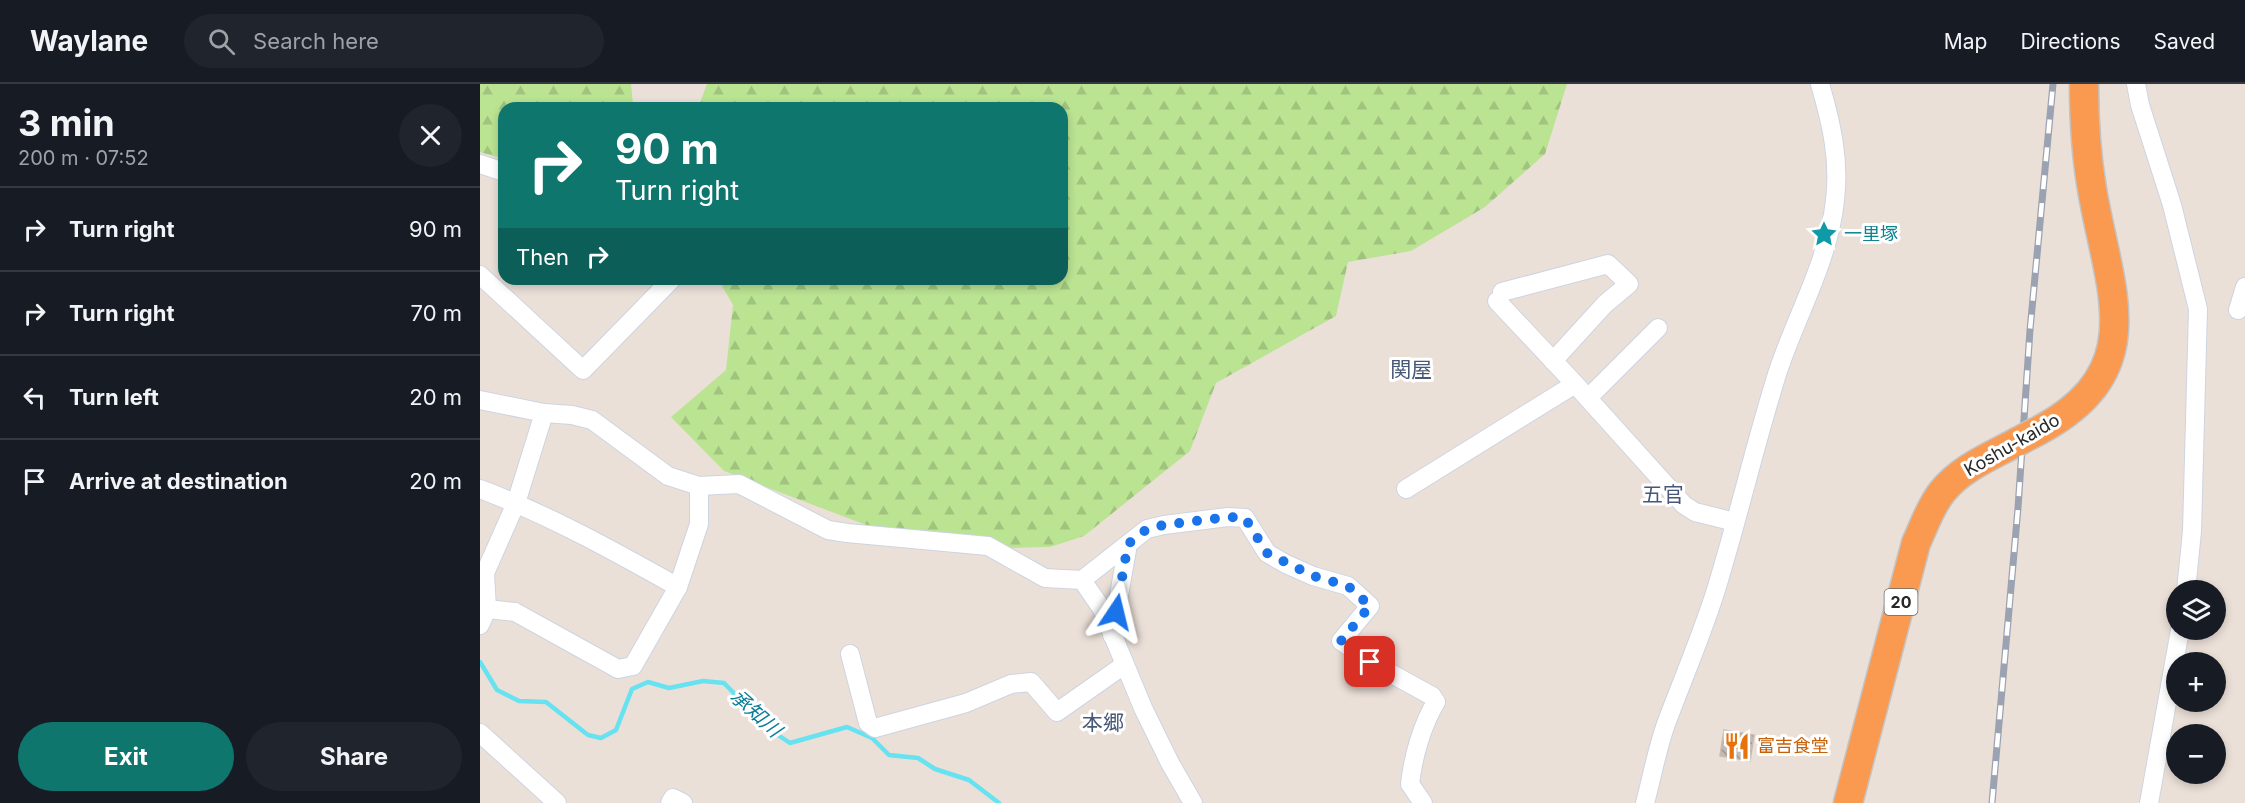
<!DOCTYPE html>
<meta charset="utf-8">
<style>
body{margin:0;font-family:Inter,"Noto Sans JP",sans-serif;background:#20242c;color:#f1f3f6;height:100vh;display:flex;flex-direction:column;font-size:22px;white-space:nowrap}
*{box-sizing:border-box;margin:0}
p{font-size:20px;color:#9ea1a6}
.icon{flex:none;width:33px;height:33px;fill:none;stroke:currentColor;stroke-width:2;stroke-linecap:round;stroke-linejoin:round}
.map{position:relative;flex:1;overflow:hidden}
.panel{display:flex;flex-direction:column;background:#171b24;width:480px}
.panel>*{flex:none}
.banner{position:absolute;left:18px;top:18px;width:570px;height:183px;border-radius:18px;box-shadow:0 3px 9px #0003;background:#0f766e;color:#fff;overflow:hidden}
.fabs{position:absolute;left:1686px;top:496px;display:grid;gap:12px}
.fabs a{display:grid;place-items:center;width:60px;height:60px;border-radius:50%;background:#171b24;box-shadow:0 3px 9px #0003;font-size:30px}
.pin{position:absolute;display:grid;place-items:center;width:51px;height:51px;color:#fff;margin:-26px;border-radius:12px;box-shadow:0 3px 9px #0006}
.me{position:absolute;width:66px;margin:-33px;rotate:10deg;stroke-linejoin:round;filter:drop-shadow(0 0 4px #0008)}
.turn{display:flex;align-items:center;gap:21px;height:126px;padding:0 18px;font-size:27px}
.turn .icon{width:78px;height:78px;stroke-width:2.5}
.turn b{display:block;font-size:42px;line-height:51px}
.then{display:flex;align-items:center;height:57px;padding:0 18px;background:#0003;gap:12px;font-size:22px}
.round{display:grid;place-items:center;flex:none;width:63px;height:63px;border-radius:32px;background:#20242c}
.overview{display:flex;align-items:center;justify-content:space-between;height:102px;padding:0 18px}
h1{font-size:36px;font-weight:700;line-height:45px}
.cta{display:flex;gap:12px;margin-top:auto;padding:12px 18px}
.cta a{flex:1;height:69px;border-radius:36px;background:#0f766e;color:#fff;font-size:24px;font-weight:700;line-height:69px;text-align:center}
.cta a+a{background:#20242c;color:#f1f3f6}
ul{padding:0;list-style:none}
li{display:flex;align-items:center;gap:18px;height:84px;padding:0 18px;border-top:2px solid #363941}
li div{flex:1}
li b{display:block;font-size:22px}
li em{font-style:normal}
header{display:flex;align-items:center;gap:36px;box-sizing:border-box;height:84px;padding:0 30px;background:#171b24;border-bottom:2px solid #363941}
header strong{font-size:28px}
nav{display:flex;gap:33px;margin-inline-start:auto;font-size:21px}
.search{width:420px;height:54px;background:#20242c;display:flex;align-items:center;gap:15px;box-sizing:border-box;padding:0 21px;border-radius:33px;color:#9ea1a6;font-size:22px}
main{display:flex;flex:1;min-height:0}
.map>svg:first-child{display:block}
</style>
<header>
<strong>Waylane</strong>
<div class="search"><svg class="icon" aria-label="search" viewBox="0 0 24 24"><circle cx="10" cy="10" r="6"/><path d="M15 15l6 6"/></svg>Search here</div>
<nav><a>Map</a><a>Directions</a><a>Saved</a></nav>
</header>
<main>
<section class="panel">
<div class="overview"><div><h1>3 min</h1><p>200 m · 07:52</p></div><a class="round"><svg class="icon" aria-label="close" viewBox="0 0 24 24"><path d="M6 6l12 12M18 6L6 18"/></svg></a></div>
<ul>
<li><svg class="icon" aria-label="right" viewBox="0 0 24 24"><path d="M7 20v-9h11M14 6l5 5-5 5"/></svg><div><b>Turn right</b></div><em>90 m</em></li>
<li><svg class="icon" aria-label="right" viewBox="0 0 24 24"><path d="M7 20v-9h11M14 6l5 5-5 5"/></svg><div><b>Turn right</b></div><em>70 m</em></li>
<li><svg class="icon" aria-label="left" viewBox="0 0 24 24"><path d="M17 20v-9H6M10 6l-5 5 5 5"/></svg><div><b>Turn left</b></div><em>20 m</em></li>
<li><svg class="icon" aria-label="arrive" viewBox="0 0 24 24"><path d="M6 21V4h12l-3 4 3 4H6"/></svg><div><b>Arrive at destination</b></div><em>20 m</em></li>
</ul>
<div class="cta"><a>Exit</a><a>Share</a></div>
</section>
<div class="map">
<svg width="1765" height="719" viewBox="0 0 1765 719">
<defs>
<pattern id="forest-firs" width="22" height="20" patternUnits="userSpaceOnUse" patternTransform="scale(1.5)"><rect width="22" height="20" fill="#bae392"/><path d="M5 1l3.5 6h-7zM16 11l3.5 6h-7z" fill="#a0c37e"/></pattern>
<pattern id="building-back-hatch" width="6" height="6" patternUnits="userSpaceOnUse" patternTransform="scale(1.5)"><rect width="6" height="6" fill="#c2bab5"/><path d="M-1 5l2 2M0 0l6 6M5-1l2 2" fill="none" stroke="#9e9793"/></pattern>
</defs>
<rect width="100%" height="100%" fill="#ebe0d8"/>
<!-- forest -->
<g fill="url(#forest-firs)">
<polygon points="0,0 151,0 153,20 151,24 24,24 24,75 0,68"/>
<polygon points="227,0 1087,0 1065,70 1005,123 931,167 868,178 856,232 736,299 710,367 604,452 570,463 452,466 244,387 191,333 246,286 253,221 238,195 582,195 582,24 218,24"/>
</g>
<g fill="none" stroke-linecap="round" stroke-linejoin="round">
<!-- stream -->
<polyline stroke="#66e2f1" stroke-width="4.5" points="0,578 17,606 39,617 66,618 108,651 121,654 136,646 152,605 168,598 189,604 223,597 244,599 289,645 310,659 367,643 392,654 409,671 438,674 455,685 489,696 519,719"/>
</g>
<!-- building -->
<polygon fill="url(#building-back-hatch)" stroke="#c5bbb2" stroke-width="1.5" points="1244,646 1274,651 1270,677 1240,672"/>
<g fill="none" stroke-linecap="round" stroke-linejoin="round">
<defs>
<g id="minor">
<polyline points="1656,0 1660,21 1692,121 1718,225 1712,447 1706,507"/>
<polyline points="0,80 24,88"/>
<polyline points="0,191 103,286 192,195"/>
<polyline points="1022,208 1128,180 1149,200 1125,220 1073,277"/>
<polyline points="1017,217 1095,300 1204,421 1215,428 1255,438"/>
<polyline points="1758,226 1765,203"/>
<polyline points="1108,314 1178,244"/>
<polyline points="0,316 64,329 92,331 112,336 188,392 219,402 259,400 348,446 367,449 508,462 565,494 602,496 622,525 663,624 690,679 713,719"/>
<path d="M0,405C69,431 134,467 198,503"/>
<polyline points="926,405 1095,300"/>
<path d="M602,496L667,445L684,441L748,433L765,434L787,469L806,480L833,492L868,502L890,522L861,557L890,578L952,612L956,618C942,641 933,673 930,700L943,719"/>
<polyline points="7,525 35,528 138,585 153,582 198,503 219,440 219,402"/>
<polyline points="0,541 7,525 5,489 36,419 64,329"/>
<polyline points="632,551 648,460"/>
<polyline points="370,570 388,639 395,644 486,619 531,600 551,598 577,628 644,581"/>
<polyline points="0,649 77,719"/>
<polyline points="190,719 193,714 203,719"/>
<path d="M1165,719C1172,693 1177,665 1186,640C1202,597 1221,553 1235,509C1258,435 1275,360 1298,287C1317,230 1349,176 1355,116C1360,75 1351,38 1340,0"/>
<polyline points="1669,719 1700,546"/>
</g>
<g id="trunk">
<path d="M1556,348C1673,287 1629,207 1612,105C1606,70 1604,35 1604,0"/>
<path d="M1368,719L1436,459C1444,442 1450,423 1462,408C1481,384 1511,372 1537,358"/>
</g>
</defs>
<!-- minor casing -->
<use href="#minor" stroke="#cdd4e1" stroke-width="20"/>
<!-- trunk casing -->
<use href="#trunk" stroke="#c3c3c3" stroke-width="31"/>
<!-- minor -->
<use href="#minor" stroke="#fff" stroke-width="18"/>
<!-- trunk -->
<use href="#trunk" stroke="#fa9a51" stroke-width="28"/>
<defs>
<polyline id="rail" points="1512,719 1538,424 1550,246 1573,0"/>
</defs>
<!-- rail casing -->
<use href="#rail" stroke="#9ba2b2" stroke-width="7"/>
<!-- rail -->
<use href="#rail" stroke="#fff" stroke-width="4.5" stroke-dasharray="14" stroke-linecap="butt"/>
<defs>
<polyline id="trunk-bridge" points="1537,358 1556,348"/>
</defs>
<!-- trunk-bridge casing -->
<use href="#trunk-bridge" stroke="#c3c3c3" stroke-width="31" stroke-linecap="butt"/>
<!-- trunk-bridge -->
<use href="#trunk-bridge" stroke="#fa9a51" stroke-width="28"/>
</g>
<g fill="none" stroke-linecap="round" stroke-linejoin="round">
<!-- route -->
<polyline stroke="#1a73e8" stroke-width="10" stroke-dasharray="0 18" points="636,528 648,460 667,445 684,441 748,433 765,434 787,469 833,492 868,502 890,522 861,557 890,578"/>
</g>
<!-- icons -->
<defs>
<symbol id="sight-bare" viewBox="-9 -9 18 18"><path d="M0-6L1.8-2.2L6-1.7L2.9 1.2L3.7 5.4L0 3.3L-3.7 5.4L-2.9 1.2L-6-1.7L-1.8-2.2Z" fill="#0f9aa8" stroke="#fff" stroke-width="2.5" paint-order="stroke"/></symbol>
<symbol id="restaurant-bare" viewBox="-9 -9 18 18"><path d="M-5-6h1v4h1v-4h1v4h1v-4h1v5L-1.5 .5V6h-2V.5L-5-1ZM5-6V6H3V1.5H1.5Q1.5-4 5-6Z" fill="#e8710a" stroke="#fff" stroke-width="2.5" paint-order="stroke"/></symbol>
</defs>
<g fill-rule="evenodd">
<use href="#sight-bare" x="1325" y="131" width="38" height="38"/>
<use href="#restaurant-bare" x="1238" y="643" width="38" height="38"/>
</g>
<g text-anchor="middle" stroke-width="6" stroke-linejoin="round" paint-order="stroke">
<!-- shield labels -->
<rect fill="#fff" stroke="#686868" stroke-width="1.5" x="1404.5" y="505" width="33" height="26" rx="4.5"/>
<g font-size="16" font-weight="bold" fill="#272727">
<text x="1421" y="524">20</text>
</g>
<!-- culture labels -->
<g font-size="18" fill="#0d838f" stroke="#fff" text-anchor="start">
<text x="1364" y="156">一里塚</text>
</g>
<!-- street labels -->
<g font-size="18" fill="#272727" stroke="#fff">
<text transform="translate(1532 361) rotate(-30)" y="6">Koshu-kaido</text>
</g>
<!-- food labels -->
<g font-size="18" fill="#c56008" stroke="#fff" text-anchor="start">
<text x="1277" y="668">富吉食堂</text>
</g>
<!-- water labels -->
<g font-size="20" font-style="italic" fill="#0a7e99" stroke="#fff">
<text transform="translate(276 629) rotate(42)" y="7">承知川</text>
</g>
<!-- quarter labels -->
<g font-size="21" fill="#475878" stroke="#fff">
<text x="931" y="293">関屋</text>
<text x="1183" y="418">五官</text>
<text x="623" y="646">本郷</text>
</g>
</g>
</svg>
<div class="fabs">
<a><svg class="icon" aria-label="layers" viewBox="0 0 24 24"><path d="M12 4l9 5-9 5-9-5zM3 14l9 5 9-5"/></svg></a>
<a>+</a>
<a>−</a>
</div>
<div class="pin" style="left:890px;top:578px;background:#d93025"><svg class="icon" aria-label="arrive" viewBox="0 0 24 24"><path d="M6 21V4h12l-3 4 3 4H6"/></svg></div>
<svg class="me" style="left:636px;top:528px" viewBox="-20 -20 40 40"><path d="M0-17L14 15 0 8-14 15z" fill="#1a73e8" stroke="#fff" stroke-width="4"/></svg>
<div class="banner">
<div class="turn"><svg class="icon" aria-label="right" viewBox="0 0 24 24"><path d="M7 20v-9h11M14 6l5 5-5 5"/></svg><div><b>90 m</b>Turn right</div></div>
<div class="then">Then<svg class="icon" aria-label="right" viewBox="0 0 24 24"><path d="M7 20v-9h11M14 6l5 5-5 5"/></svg></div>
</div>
</div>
</main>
